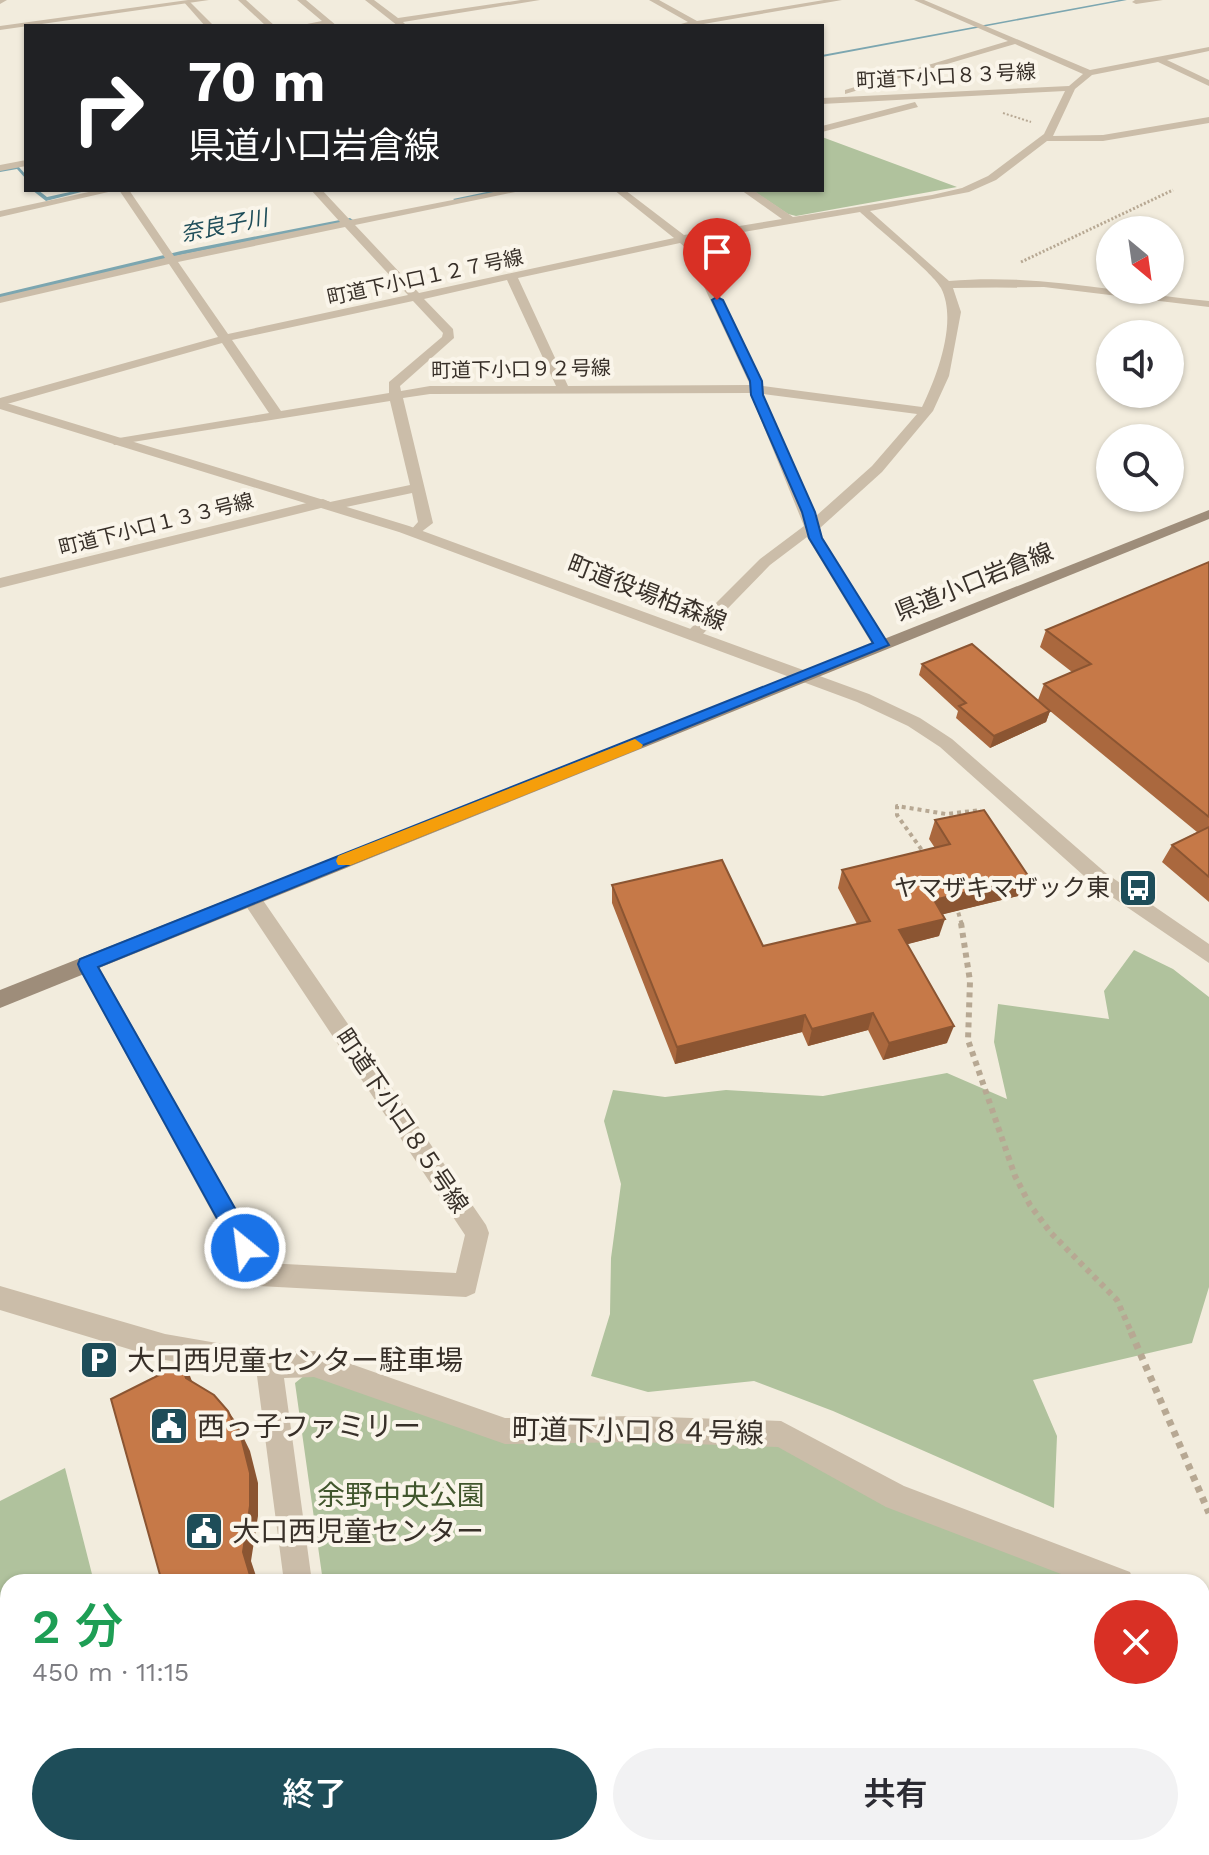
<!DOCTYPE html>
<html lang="ja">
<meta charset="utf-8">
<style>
body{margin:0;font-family:"Work Sans","Noto Sans JP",sans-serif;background:#f2f2f3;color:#2b2b33;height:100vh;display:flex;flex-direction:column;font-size:30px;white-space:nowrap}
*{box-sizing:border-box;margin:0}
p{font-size:26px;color:#7c7c81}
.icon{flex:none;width:44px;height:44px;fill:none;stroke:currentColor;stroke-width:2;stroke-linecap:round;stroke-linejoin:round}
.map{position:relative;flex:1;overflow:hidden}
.drawer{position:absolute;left:0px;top:1574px;width:1210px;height:282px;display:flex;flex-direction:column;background:#fff;border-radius:24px 24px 0 0;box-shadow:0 2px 6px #0004}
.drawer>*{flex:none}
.banner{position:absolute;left:24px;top:24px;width:800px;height:168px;border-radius:0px;box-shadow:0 2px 6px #0004;background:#202124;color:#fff;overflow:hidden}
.needle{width:52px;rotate:151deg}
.fabs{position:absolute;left:1096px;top:216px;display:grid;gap:16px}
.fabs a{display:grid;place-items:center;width:88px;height:88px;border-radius:50%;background:#fff;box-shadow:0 2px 6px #0004;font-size:40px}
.pin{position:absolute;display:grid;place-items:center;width:68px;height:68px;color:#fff;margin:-82px -34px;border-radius:50% 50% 50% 0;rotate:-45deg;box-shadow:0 0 8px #0007}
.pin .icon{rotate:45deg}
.me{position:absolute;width:88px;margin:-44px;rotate:331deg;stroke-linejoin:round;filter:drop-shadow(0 0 6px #0008)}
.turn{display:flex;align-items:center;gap:28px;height:168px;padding:0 32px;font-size:36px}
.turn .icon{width:104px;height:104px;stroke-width:2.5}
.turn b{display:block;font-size:56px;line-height:68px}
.round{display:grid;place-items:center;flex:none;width:84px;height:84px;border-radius:42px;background:#f2f2f3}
.head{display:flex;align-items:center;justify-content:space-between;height:136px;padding:0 32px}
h1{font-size:48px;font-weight:600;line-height:60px;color:#1e9e55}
.primary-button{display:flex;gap:16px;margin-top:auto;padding:16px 32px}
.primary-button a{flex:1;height:92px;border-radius:48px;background:#1e4d59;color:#fff;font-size:32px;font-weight:600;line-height:92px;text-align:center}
.primary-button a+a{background:#f2f2f3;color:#2b2b33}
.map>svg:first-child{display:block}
</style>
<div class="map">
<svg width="1209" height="1855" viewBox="0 0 1209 1855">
<rect width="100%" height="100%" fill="#f2ecdd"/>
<!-- green -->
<g fill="#b0c29d">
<polygon points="822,137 957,187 796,216 788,214 752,190 822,190"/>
<polygon points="1134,950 1173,969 1209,997 1209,1287 1192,1343 1033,1380 1057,1436 1054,1508 833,1411 754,1381 648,1392 591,1376 610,1314 611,1258 621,1184 604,1121 613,1090 665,1097 726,1090 823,1096 947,1073 1007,1099 994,1042 998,1004 1109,1019 1104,991"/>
<polygon points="310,1371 501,1440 777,1443 1090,1582 323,1582 295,1383"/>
<polygon points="65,1468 94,1582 8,1582 8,1693 0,1698 0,1501"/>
<polygon points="1202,1627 1209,1629 1209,1855 362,1855 361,1848 1202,1848"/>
</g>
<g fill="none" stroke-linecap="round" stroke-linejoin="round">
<!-- stream -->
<g fill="#7ca6b0" fill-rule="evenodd">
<polygon points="1119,0 1127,0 822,57 822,55"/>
<polygon points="18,166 26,175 26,179 17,169 0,172 0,170"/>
<polygon points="32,190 38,190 47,197 79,190 89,190 46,201"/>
<polygon points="496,190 507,190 456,201 453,199"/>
<polygon points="350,218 353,220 352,221 181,255 0,298 0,294 181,251"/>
</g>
<!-- path-far4 -->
<polyline stroke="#b7a893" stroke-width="2" stroke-dasharray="2 2" stroke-linecap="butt" points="1003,113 1031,122"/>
<!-- path-far3 -->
<polyline stroke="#b7a893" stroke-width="3" stroke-dasharray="2 2" stroke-linecap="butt" points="1021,262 1173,190"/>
<!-- path-far2 -->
<g stroke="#b7a893" stroke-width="4" stroke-dasharray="4 4" stroke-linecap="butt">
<polyline points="926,856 897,815 897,806 946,814 981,810"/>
<polyline points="956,905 962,925"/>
</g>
<!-- path-far1 -->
<polyline stroke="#b7a893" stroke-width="6" stroke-dasharray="5 5" stroke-linecap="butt" points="961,923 970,981 968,1040 1015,1176 1030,1205 1051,1233 1117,1300 1132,1334"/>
<!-- path -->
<polyline stroke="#b7a893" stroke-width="7" stroke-dasharray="6 6" stroke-linecap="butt" points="1131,1332 1209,1513"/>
<!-- minor -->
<g fill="#cbbda9" fill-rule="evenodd">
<polygon points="0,0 7,0 0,4"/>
<polygon points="238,0 246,0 275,26 266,26"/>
<polygon points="297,0 306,0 337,26 297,26 322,21"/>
<polygon points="365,0 374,0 398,18 521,0 540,0 403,22 407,26 398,26"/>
<polygon points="649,0 659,0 697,21 824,0 842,0 692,26 674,26 688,22"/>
<path d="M914,0H924L1090,70L1209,47V51L1167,60L1209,80V86L1158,62L1092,75L1075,89L1053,136L1103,135L1209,117V123L1103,141H1047L996,180L969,192L870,211L949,281C1037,273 1121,293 1209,301V307L1044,287L953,288L961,312L949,376L933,411L882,472L820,528L822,538L889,645L887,649H875L807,537L770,565L698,639L692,640L684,635L760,559L804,526L750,393L430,394L403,398L433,523L416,536L409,532L418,522L412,493L332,510L325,507L0,588V578L323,499L330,502L410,485L390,401L114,445L112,442L119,438L269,413L222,343L0,406V398L218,337L169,264L0,303V297L165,258L119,190H129L174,256L340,222L311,190H322L350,220L504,190H525L355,225L419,293L674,238L614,190H625L684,235L782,219L741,190H753L793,217L932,195L962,188L988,176L1044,134L1065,91L822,104V98L1069,86L1083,74L1015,44L845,94V90L1008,41ZM860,212C876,227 933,273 941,288C958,321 937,376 922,407L763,386L696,246L691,241ZM345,227L408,295L228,334L178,262ZM680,243L686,248L750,385L568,386L518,278ZM507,280L556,386H430L401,391L400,386L454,338L453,329L424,299ZM413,301L443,333L442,337L389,382V393L281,411L232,340ZM763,394L917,414L872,466L816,516Z"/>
<polygon points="1135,0 1163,0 1136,4 1132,2"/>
<polygon points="183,1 189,1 214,26 205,26"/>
<polygon points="915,102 918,107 822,132 822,126"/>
<polygon points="26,160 26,166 0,171 0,165"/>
<polygon points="98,190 117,190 0,217 0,211"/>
<polygon points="251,891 258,893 486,1225 489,1233 475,1293 466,1297 259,1286 250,1282 80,970 77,964 80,958 94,958 266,1263 456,1273 465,1235 244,903 241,898 244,893"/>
<polygon points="0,1286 165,1334 269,1352 314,1351 505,1418 635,1416 781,1421 904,1486 1130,1572 1134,1582 1082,1582 886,1507 778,1447 635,1442 505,1444 314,1377 284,1378 312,1582 284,1582 257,1376 165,1360 0,1310"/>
<polygon points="1202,1599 1209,1602 1209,1632 1202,1629"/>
<polygon points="318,1848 350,1848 351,1855 319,1855"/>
</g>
<!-- tertiary -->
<g fill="#cbbda9" fill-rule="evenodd">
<polygon points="188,0 209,0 0,30 0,26"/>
<polygon points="0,401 409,526 869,694 920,718 952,739 1107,874 1209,944 1209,963 1093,884 940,747 908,726 857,702 399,532 0,409"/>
</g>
<!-- secondary -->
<polygon fill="#9e8d7a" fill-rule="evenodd" points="1209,510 1209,519 0,1008 0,990"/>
</g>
<!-- wall -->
<g fill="#aa683e">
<polygon points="1209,562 1209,902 1162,862 1172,845 1197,832 1050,711 1046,722 990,748 956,718 958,711 919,675 922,664 1038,700 1044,684 1072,672 1040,647 1046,630"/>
<polygon points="935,820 1029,877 1022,895 943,914 939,936 907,944 947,1043 883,1060 868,1030 808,1046 802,1032 675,1064 612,903 612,885 763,946 857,924 838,888 842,870 935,848 929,839"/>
</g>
<!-- shaded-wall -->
<g fill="#8b5532">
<polygon points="1050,711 1046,722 990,748 994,736"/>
<polygon points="1029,877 1022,895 928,918 934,900"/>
<polygon points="945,919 939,936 893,948 899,930"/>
<polygon points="873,1013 868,1030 808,1046 812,1029"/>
<polygon points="805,1015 802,1032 675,1064 677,1047"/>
<polygon points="954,1026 947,1043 883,1060 889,1043"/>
<polygon points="181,1364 190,1376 195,1389 186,1378"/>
<polygon points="228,1411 236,1422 250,1451 258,1483 258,1516 251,1561 258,1582 252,1582 243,1552"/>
</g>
<!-- building -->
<g fill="#c67948" stroke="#8b5532" stroke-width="2">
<polygon points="1209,562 1209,817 1044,684 1091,664 1046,630"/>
<polygon points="972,644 1050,711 994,736 959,706 966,703 922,664"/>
<polygon points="984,810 1029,877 934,900 945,919 899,930 954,1026 889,1043 873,1013 812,1029 805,1015 677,1047 612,885 722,860 763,946 870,921 842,870 950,844 935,820"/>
<polygon points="1209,827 1209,877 1172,845"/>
<polygon points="181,1364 186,1378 214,1395 228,1411 242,1441 250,1473 250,1506 243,1552 252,1582 162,1582 111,1399"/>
<polygon points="383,1848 415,1848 415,1849 410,1852 410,1855 384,1855"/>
</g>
<!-- route -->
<polygon fill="#1a73e8" stroke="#114b97" stroke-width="2" points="717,297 723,300 762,381 763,395 815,512 822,538 889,645 98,967 253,1240 256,1248 253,1255 245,1258 237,1255 80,969 78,964 80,959 873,643 809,538 802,512 751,395 750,381 712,300"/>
<!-- slow -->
<polygon fill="#f59e0b" points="635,739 643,745 641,748 351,865 338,865 336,861 338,856"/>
<!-- icons -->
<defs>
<symbol id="bus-square" viewBox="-11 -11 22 22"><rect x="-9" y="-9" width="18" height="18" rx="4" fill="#1e4d59" stroke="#faf5ea"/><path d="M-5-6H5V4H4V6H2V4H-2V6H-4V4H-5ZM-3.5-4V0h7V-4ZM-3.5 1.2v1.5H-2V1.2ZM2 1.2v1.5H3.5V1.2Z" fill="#fff"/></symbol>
<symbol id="parking-square" viewBox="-11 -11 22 22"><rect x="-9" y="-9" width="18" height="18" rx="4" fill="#1e4d59" stroke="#faf5ea"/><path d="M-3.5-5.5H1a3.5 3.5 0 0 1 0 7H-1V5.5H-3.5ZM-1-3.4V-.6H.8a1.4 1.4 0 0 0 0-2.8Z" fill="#fff"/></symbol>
<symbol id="civic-square" viewBox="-11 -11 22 22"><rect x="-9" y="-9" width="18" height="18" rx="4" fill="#1e4d59" stroke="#faf5ea"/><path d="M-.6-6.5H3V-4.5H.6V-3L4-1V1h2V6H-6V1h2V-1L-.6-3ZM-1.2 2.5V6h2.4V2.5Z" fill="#fff"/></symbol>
</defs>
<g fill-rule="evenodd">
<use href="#bus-square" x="1116" y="866" width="44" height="44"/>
<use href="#parking-square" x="77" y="1338" width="44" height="44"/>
<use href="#civic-square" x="147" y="1404" width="44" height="44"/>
<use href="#civic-square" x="182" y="1509" width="44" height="44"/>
</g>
<g text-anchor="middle" stroke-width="8" stroke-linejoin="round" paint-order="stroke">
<!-- far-street labels -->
<g font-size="20" fill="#383029" stroke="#faf5ea">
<text transform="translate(946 76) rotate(-3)" y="7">町道下小口８３号線</text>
<text transform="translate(425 277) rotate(-12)" y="7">町道下小口１２７号線</text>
<text transform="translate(521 369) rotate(-1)" y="7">町道下小口９２号線</text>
<text transform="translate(156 524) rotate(-14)" y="7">町道下小口１３３号線</text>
</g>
<!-- far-water labels -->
<g font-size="22" font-style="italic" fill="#1e4d59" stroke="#faf5ea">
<text transform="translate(224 225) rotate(-11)" y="8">奈良子川</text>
</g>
<!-- street labels -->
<g font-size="24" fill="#383029" stroke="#faf5ea">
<text transform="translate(974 582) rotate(-22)" y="8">県道小口岩倉線</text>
<text transform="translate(647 593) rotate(21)" y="8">町道役場柏森線</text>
<text transform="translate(402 1121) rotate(56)" y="8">町道下小口８５号線</text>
</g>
<!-- poi labels -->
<g font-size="24" fill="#383029" stroke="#faf5ea" text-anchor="end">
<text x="1110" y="896">ヤマザキマザック東</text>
</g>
<!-- near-poi labels -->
<g font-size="28" fill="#383029" stroke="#faf5ea" text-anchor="start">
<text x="127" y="1370">大口西児童センター駐車場</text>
<text x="197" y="1436">西っ子ファミリー</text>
<text x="232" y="1541">大口西児童センター</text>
</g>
<!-- near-street labels -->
<g font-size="28" fill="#383029" stroke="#faf5ea">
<text transform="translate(638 1431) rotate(1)" y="10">町道下小口８４号線</text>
</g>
<!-- near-park labels -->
<g font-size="28" fill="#41562d" stroke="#faf5ea">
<text x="401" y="1505">余野中央公園</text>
</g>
</g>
</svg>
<div class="fabs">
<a><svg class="needle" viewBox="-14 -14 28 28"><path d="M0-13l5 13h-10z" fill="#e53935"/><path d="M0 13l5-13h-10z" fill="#7c7c81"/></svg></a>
<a><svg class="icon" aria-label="sound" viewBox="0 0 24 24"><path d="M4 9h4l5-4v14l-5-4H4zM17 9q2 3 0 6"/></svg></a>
<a><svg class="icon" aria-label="search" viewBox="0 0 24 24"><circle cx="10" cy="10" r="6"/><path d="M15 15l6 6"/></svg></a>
</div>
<div class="pin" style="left:717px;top:300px;background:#d93025"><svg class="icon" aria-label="arrive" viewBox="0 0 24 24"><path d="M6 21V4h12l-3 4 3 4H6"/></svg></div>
<svg class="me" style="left:245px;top:1248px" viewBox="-20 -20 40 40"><circle r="17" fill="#1a73e8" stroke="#fff" stroke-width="3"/><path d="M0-11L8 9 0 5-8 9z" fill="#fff"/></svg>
<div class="banner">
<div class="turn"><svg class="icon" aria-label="right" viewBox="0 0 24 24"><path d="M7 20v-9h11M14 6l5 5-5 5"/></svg><div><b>70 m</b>県道小口岩倉線</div></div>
</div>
<section class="drawer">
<div class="head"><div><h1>2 分</h1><p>450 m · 11:15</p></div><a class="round" style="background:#d93025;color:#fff"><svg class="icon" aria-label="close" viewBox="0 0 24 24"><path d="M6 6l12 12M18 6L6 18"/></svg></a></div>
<div class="primary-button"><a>終了</a><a>共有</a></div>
</section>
</div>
